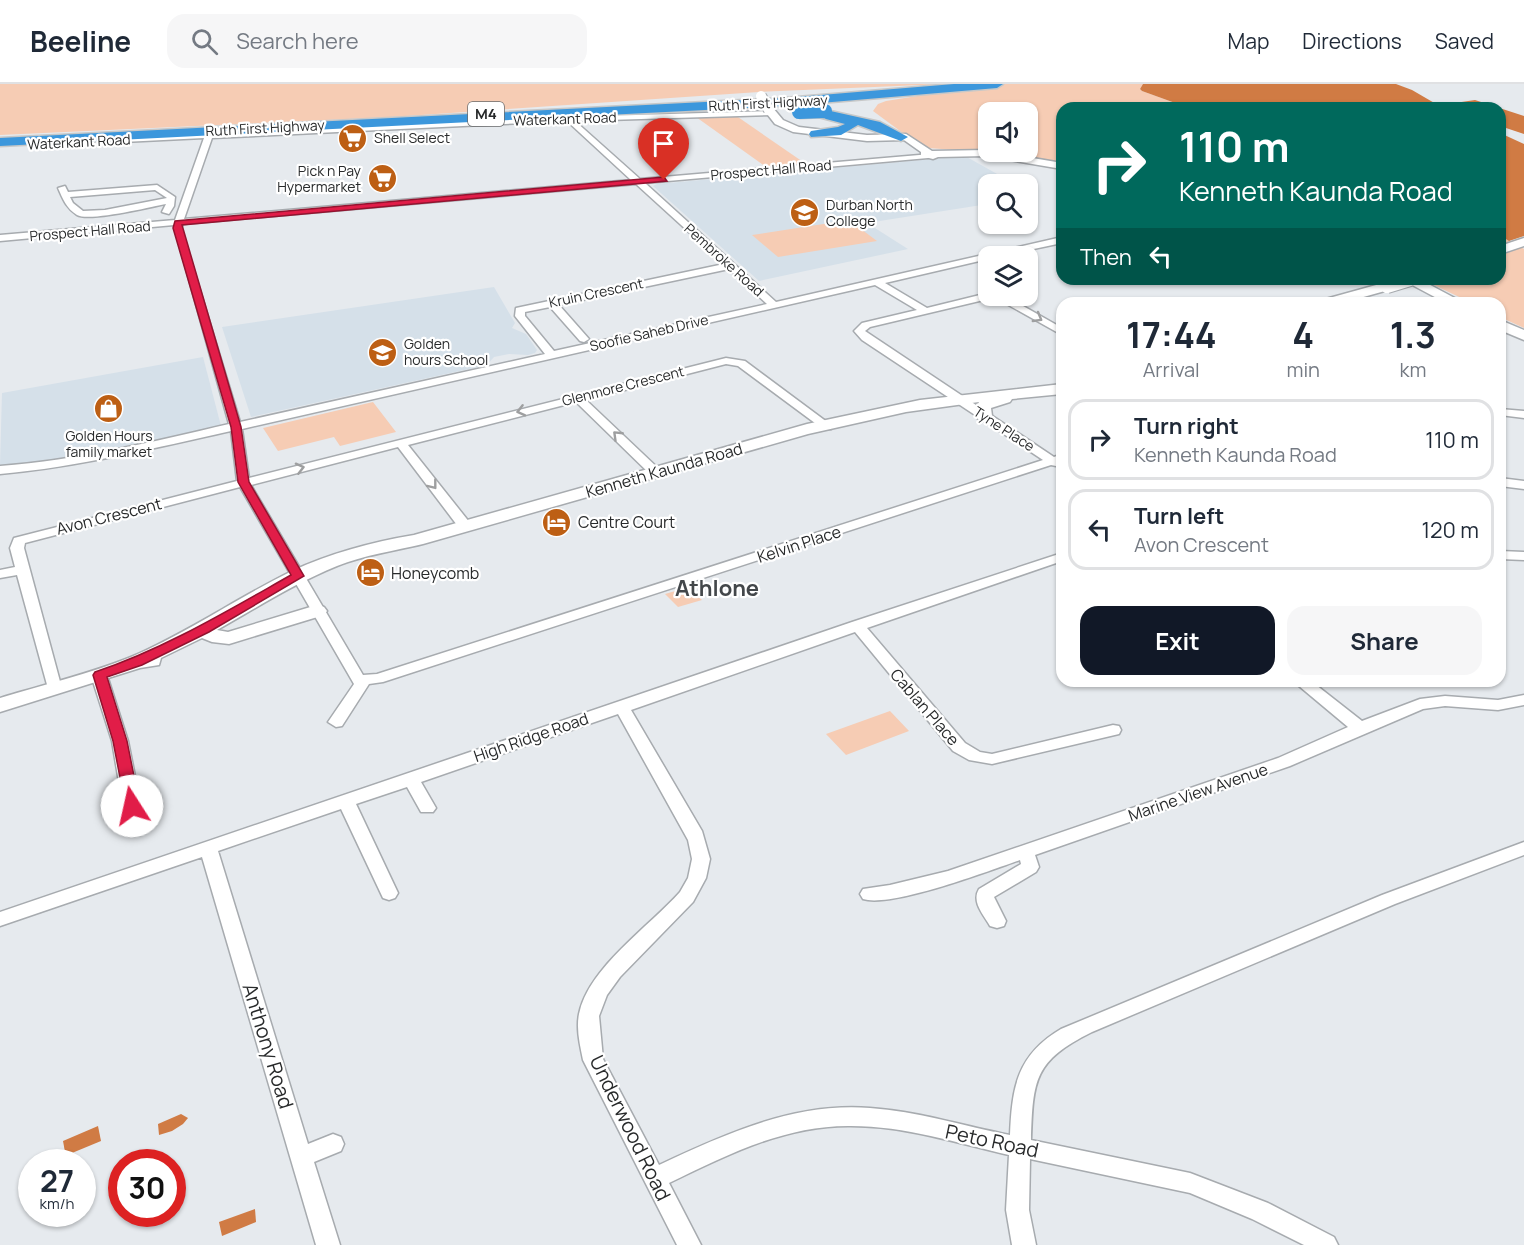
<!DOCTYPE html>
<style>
body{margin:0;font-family:Manrope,sans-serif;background:#f6f6f7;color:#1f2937;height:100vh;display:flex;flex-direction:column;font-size:22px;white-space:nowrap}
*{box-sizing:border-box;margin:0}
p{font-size:20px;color:#747a83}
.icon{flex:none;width:33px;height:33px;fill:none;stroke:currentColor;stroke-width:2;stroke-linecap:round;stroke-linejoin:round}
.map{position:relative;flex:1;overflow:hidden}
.drawer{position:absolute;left:1056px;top:213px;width:450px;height:390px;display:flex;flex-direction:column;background:#fff;border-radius:18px;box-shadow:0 2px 4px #0004}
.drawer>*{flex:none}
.top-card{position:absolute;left:1056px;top:18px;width:450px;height:183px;border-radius:18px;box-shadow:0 2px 4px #0004;background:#00695c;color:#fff;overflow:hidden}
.fabs{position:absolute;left:978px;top:18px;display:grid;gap:12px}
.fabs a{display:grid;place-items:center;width:60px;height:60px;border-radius:12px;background:#fff;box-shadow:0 2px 4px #0004;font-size:30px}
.speed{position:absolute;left:18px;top:1065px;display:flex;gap:12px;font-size:30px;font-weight:700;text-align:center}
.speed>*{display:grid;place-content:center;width:78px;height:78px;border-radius:50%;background:#fff;box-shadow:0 2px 4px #0004;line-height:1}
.speed small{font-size:15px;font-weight:400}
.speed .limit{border:9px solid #d22;background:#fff;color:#111}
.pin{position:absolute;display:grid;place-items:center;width:51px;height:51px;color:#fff;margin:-62px -26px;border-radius:50% 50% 50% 0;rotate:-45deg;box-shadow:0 0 6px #0007}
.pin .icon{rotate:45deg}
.me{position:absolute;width:66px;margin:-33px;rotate:350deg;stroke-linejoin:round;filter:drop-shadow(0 0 4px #0008)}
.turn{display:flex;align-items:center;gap:21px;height:126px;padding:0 24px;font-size:27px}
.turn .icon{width:78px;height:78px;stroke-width:2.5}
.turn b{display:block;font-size:42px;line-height:51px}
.then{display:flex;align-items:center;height:57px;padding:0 24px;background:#0003;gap:12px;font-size:22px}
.eta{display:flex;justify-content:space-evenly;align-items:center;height:102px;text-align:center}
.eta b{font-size:36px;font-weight:700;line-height:42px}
.cta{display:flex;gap:12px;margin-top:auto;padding:12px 24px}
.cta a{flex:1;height:69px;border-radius:18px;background:#111827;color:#fff;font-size:24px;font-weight:700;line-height:69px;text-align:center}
.cta a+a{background:#f6f6f7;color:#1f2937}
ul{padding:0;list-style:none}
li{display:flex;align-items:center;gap:18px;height:81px;margin:0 12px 9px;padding:0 12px;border:3px solid #e0e1e3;border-radius:18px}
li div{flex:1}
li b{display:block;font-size:22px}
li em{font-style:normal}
header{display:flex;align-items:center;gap:36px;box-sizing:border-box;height:84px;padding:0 30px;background:#fff;border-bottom:2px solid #e0e1e3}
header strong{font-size:28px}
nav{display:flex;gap:33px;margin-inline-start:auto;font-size:21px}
.search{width:420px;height:54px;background:#f6f6f7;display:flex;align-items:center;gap:15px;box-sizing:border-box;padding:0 21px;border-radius:18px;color:#747a83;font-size:22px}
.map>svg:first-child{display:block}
</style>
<header>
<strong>Beeline</strong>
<div class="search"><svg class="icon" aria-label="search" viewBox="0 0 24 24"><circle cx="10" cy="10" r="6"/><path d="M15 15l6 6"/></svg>Search here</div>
<nav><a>Map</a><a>Directions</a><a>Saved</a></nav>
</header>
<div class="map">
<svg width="1524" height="1161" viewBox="0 0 1524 1161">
<rect width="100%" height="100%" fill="#e6eaee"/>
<!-- built -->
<g fill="#d5e0e9">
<polygon points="965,72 1015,100 988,100 988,120 867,139 908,165 759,197 653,102 657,100"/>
<polygon points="494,203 515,239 512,244 526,250 537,266 535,269 528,271 509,270 494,273 487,281 251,333 222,243"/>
<polygon points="203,273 221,342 70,376 0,382 2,309"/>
</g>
<!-- green -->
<g fill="#f6ccb4" fill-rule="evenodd">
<polygon points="0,0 945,0 759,8 391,33 0,51"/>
<path d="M992,0H1143L1140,5L1142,7L1189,24H1062V80L1010,70L928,64L915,58L873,27L878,20L886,17ZM988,28H1028V68H988Z"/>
<polygon points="735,31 806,80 766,83 696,33"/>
<polygon points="849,136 877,157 778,173 752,151"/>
<polygon points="1500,151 1524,165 1524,244 1500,233 1500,219 1472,219 1421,195 1500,195"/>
<polygon points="373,318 396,348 340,362 334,353 278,367 263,344"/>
<polygon points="689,503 702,516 678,523 665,510"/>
<polygon points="890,627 909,647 846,671 826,650"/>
</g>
<!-- water -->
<g fill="#d07b44">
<polygon points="1143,0 1396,0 1412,6 1443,24 1189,24 1142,7 1140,5"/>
<polygon points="1475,16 1524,32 1524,50 1500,42 1500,24 1454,24 1448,20"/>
<polygon points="1500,49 1524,60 1524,152 1509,157 1500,151"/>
<polygon points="181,1030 188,1034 183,1040 172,1047 159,1051 158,1040"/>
<polygon points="98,1042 101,1057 72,1069 65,1068 63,1057"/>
<polygon points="255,1125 256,1138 222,1152 219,1138"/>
</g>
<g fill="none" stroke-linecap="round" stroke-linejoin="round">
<defs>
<g id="street">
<path d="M770,27L773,31L575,37L640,95L931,70L932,72L928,74L645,99L776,218L1062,153V159L1001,172H988V175L885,199L927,224L988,209V212L1009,214L1062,244V251L1003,218L988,215L870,243L865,247L1054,373L1062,370L1061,383L1051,381L383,598L369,600L342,642L336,643L328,638L354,600L240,403L25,459L24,464L62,605L59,608H49L17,491L0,494V486L15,483L10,464L14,454L237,397L231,347C154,364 79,383 0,390V382C78,376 153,358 229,340L174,141L0,157V151L175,136L204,54L123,58L122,56L126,54L499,35ZM567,37L631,96L184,135L212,54ZM636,100L724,180L516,224L515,232L545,270L240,338L181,144L183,140ZM729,185L767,220L554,267L525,232V228L550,223L580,257L584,258L589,255L559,221ZM875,201L917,226L862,239L854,247L862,256L1043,376L377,590L363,591L251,401L398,363L460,445H470L472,442L470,439L408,361L576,318L652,392H660V386L586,316L726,280L738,282L823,345H831V341L745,277L726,274L249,394L242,345Z"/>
<path d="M157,101L175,113L174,122L169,130L162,128L166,120C150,123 89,138 77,131C66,124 63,115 58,104L65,102L68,108ZM155,106L167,114L105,126L83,127L73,119L70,113Z"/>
<polygon points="1500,325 1524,327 1524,334 1500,331"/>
<polygon points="1500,394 1524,397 1524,405 1500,402"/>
<polygon points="1500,467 1524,468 1524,476 1500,475"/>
<path d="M1062,469V477L867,544L965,659L980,668L992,670L1113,641L1119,642L1121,646L1119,650L992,680L969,676L953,667L855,548L631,626L702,747L710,775L706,794L693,818L620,893L607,911L599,932L603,975L659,1081C725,1050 795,1018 870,1024C917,1027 963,1042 1010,1051C1012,1003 1017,971 1061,945L1382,811L1524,758V771L1395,820L1092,948C1034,977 1033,995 1031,1056L1190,1089L1268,1119L1334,1153L1338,1161H1304L1252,1135L1190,1109L1030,1075L1029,1126L1036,1161H1012L1006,1126L1009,1071C957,1059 905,1042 851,1042C786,1041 726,1071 669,1099L701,1161H677L583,976C580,961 576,945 579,930C588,884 650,842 680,808L688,794L692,775L688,756L618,630L421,698L436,724L433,728H421L407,703L356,720L398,809L395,814L389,816L383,814L341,725L218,767L308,1060L333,1050L341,1053L344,1060L341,1067L314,1078L340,1161H316L202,773L0,842V828L852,538Z"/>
<polygon points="99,586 107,591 128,657 141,722 138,726 126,726 123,722 112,657 91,591"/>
<path d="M1293,597H1311L1362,637L1420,615L1445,612L1498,616L1524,611V621L1498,626L1445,622L1423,625L1290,682L1035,771L1039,783L1036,788L994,813L1006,837L1004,842L997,844L990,842C984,831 971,818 979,805L1021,780L1020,776C988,787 891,824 863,815L860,810L863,805L890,801L948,787L1278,674L1348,643Z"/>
</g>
<g id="secondary">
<polygon points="765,24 773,24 783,36 799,43 867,51 906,50 932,67 986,66 1062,79 1062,85 986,72 938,73 933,75 921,72 921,68 904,56 867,57 793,48 775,40 764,26"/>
<polygon points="1524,154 1524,162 1500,170 1500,162"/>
<polygon points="1401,195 1419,195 1464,219 1446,219"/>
<polygon points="1387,198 1394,202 1392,205 1342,219 1320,219 1322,216"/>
<polygon points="1500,236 1524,246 1524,256 1500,246"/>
<path d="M1062,300V310L1012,315L1010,318L991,324L992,332L990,335L984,337L978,335L974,327L979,318L906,328L808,350L423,460C394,467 364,471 337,482C295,499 256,524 217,546L228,548L317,521L324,523L327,527L324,531L229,560L212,558L202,554L161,574L159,581L140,584L0,628V614C42,601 90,590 131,573C187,549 237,514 292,487C331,469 372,458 414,451L807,340L920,316Z"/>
</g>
<g id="highway">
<polygon points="954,0 1003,0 997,4 785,22 0,62 0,54 785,14"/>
<polygon points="808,22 880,38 908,53 901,57 858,41 841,51 811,53 809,50 811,47 838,43 845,40 803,29 802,26 803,23"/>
</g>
</defs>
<!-- street casing -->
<use href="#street" stroke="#a7abaf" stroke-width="3"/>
<!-- secondary casing -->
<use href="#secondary" stroke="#a7abaf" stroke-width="3"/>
<!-- highway casing -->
<use href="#highway" stroke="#c7c8c8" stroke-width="3"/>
<!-- street -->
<use href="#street" fill="#fff" fill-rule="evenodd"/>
<!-- secondary -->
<use href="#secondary" fill="#fff" fill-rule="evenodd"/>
<!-- highway -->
<use href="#highway" fill="#3c97dc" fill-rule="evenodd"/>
<defs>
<polyline id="secondary-bridge-far1" points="761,12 769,26"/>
<polyline id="secondary-bridge" points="1387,202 1410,195"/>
<polyline id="highway-bridge" points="799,28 825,27"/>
</defs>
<!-- secondary-bridge-far1 casing -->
<use href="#secondary-bridge-far1" stroke="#a7abaf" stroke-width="12" stroke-linecap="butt"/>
<!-- secondary-bridge casing -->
<use href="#secondary-bridge" stroke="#a7abaf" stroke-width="16" stroke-linecap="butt"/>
<!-- highway-bridge casing -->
<use href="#highway-bridge" stroke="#c7c8c8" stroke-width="15" stroke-linecap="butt"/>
<!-- secondary-bridge-far1 -->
<use href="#secondary-bridge-far1" stroke="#fff" stroke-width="10"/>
<!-- secondary-bridge -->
<use href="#secondary-bridge" stroke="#fff" stroke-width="14"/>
<!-- highway-bridge -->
<use href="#highway-bridge" stroke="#3c97dc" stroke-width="14"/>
</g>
<!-- one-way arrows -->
<defs><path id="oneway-chevron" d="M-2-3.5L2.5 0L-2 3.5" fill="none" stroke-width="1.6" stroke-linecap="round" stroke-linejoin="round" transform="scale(1.5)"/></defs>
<g stroke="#9e9fa0">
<use href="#oneway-chevron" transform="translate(1038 234) rotate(30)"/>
<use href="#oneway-chevron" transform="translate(521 327) rotate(166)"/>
<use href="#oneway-chevron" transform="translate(617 351) rotate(-136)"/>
<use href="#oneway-chevron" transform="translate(300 384) rotate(-14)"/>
<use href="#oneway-chevron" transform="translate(433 401) rotate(52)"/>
</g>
<!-- route -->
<path fill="#e11d48" stroke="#92132f" stroke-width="1.5" d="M664,93L667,97L182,141L241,343L249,398L304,492L209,548L142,581L107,593L127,657L140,722L137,725H126L113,657L93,591L95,588C164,565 227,527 291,491L238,398L231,343L173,144L175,137Z"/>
<!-- icons -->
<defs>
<symbol id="supermarket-disc" viewBox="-11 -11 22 22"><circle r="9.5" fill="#bd5f14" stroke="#fff"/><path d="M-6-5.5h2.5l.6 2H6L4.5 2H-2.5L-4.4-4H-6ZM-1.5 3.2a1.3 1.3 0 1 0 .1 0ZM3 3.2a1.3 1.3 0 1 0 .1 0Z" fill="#fff"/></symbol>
<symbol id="school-disc" viewBox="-11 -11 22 22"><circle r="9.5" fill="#bd5f14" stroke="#fff"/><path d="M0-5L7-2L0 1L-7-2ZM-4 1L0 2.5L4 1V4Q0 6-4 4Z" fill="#fff"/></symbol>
<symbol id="shop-disc" viewBox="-11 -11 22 22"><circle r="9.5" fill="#bd5f14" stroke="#fff"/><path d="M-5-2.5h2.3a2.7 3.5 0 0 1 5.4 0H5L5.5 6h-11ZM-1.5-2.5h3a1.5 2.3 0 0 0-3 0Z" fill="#fff"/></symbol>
<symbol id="hotel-disc" viewBox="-11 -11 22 22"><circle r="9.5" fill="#bd5f14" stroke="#fff"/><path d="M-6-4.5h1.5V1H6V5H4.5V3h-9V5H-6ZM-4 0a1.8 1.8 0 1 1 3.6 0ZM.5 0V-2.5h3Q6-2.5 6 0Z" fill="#fff"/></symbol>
</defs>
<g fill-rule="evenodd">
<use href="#supermarket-disc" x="336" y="38" width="33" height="33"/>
<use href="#supermarket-disc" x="366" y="78" width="33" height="33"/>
<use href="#school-disc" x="788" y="112" width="33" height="33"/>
<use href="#school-disc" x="366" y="252" width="33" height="33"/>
<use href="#shop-disc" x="92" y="308" width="33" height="33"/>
<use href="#hotel-disc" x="540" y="422" width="33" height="33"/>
<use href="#hotel-disc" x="354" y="472" width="33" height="33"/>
</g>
<g text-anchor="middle" stroke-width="4.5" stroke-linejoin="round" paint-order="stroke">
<!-- far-street labels -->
<g font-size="14" fill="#282a2b" stroke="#fff">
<text transform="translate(768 19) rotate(-3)" y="5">Ruth First Highway</text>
<text transform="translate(565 35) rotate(-2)" y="5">Waterkant Road</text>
<text transform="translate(265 44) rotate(-3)" y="5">Ruth First Highway</text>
<text transform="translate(79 58) rotate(-3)" y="5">Waterkant Road</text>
<text transform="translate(771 86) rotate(-5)" y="5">Prospect Hall Road</text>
<text transform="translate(90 147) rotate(-5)" y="5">Prospect Hall Road</text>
<text transform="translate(724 176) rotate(42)" y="5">Pembroke Road</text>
<text transform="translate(596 209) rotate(-12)" y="5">Kruin Crescent</text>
<text transform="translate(649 249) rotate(-13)" y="5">Soofie Saheb Drive</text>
<text transform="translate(623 302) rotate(-14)" y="5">Glenmore Crescent</text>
<text transform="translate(1004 345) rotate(33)" y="5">Tyne Place</text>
</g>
<!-- far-poi labels -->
<g font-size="14" fill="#282a2b" stroke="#fff" text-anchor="start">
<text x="374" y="59">Shell Select</text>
<text x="361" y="92" text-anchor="end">Pick n Pay<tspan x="361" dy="16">Hypermarket</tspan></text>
<text x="826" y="126">Durban North<tspan x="826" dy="16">College</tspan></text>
<text x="404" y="265">Golden<tspan x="404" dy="16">hours School</tspan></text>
<text x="109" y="357" text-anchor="middle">Golden Hours<tspan x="109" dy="16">family market</tspan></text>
</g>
<!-- shield labels -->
<rect fill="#fff" stroke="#686a6b" stroke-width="1.5" x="468" y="18" width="36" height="24" rx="4.5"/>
<g font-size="15" font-weight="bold" fill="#282a2b">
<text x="486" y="35">M4</text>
</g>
<!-- street labels -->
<g font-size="16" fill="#282a2b" stroke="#fff">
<text transform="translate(664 386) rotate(-16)" y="6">Kenneth Kaunda Road</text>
<text transform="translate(109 432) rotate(-14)" y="6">Avon Crescent</text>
<text transform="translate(799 460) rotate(-18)" y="6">Kelvin Place</text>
<text transform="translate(925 623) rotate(49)" y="6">Cablan Place</text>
<text transform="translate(531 653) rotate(-19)" y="6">High Ridge Road</text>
<text transform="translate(1198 708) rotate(-19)" y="6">Marine View Avenue</text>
</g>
<!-- poi labels -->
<g font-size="16" fill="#282a2b" stroke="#fff" text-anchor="start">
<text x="578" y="444">Centre Court</text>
<text x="391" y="495">Honeycomb</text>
</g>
<!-- near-street labels -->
<g font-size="20" fill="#282a2b" stroke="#fff">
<text transform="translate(268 962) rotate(73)" y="7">Anthony Road</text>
<text transform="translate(630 1044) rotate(64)" y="7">Underwood Road</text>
<text transform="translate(992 1057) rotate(12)" y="7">Peto Road</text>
</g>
<!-- district labels -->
<g font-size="22" font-weight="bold" fill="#43474a" stroke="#fff">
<text x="717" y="512">Athlone</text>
</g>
</g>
</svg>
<div class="fabs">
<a><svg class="icon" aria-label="sound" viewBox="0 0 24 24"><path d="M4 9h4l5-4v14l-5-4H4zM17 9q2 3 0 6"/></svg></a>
<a><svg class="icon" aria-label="search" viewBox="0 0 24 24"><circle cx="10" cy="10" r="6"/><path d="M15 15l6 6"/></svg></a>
<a><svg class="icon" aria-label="layers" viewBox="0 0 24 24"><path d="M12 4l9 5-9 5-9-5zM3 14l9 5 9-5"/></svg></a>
</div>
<div class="speed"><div>27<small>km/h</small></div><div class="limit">30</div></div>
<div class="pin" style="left:664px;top:96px;background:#d93025"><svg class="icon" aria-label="arrive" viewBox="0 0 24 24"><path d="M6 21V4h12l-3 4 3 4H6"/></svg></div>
<svg class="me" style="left:132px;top:722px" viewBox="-20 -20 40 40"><circle r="19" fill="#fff"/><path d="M0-13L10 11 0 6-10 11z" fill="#e11d48"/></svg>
<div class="top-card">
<div class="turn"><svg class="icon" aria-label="right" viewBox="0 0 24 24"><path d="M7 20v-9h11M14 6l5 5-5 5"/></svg><div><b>110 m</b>Kenneth Kaunda Road</div></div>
<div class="then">Then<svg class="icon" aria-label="left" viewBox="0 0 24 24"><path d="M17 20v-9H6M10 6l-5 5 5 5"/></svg></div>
</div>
<section class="drawer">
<div class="eta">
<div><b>17:44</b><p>Arrival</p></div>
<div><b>4</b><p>min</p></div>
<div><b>1.3</b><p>km</p></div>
</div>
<ul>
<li><svg class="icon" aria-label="right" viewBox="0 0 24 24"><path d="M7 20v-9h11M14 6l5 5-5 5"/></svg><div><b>Turn right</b><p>Kenneth Kaunda Road</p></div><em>110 m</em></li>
<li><svg class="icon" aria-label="left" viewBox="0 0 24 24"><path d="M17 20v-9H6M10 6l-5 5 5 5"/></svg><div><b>Turn left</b><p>Avon Crescent</p></div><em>120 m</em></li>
</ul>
<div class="cta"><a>Exit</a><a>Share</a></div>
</section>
</div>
